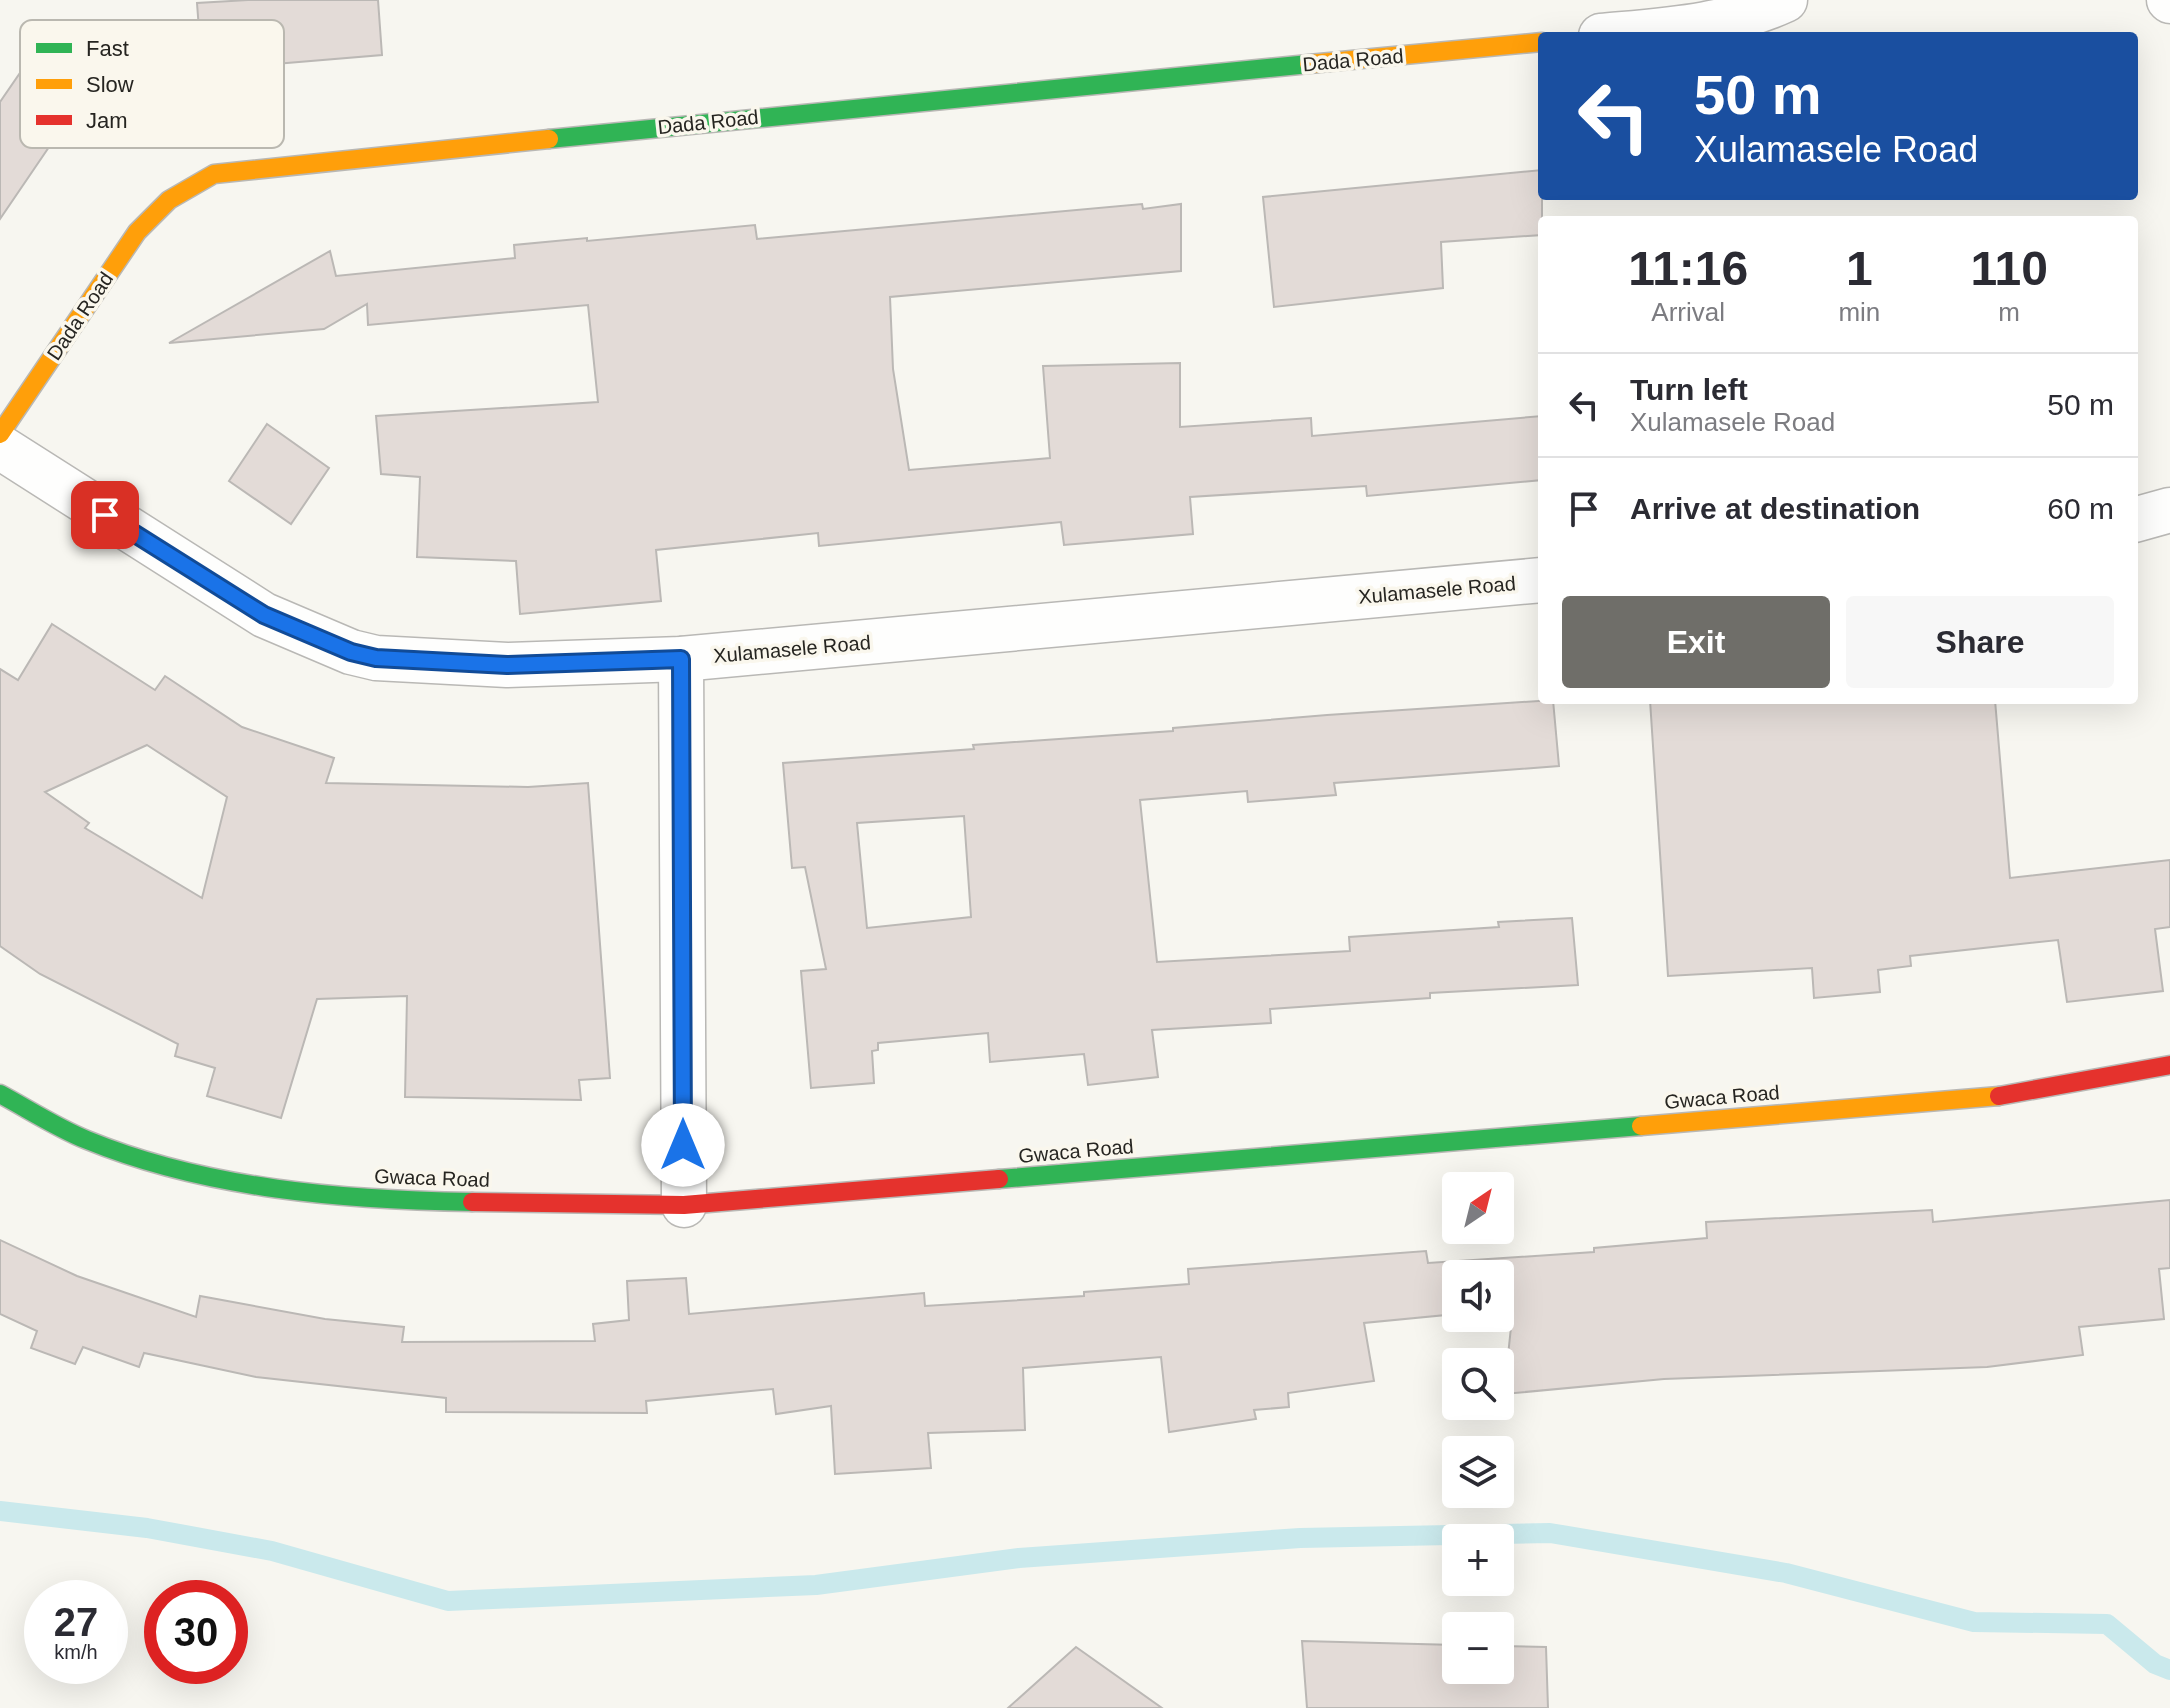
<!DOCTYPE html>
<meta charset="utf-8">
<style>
body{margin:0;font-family:Arial,sans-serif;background:#f7f7f7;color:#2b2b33;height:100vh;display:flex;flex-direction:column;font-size:30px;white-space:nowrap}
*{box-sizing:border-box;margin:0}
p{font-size:26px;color:#7c7c81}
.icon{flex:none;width:44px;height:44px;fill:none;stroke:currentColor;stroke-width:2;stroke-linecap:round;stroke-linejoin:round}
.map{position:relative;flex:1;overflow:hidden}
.drawer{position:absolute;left:1538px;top:216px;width:600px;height:488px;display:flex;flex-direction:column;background:#fff;border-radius:8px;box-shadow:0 8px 32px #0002}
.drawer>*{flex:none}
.hud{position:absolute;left:1538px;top:32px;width:600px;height:168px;border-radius:8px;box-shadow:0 8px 32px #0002;background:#1a4fa0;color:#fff;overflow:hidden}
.needle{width:52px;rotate:35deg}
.fabs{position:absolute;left:1442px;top:1172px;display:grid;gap:16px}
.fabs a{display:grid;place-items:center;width:72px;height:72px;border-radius:8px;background:#fff;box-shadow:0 8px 32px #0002;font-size:40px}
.speed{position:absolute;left:24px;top:1580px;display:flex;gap:16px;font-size:40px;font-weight:700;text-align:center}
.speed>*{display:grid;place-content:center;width:104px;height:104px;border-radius:50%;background:#fff;box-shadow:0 8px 32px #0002;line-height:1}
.speed small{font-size:20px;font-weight:400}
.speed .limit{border:12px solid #d22;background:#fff;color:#111}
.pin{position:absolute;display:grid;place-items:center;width:68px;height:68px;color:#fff;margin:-34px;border-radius:16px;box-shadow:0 4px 12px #0006}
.me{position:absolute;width:88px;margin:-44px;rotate:0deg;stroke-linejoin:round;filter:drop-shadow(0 0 6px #0008)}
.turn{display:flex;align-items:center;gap:28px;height:168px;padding:0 24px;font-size:36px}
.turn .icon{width:104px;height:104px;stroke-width:2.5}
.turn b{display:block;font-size:56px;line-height:68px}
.eta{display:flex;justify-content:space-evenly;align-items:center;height:136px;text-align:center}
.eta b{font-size:48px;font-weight:700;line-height:56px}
.action{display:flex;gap:16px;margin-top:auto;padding:16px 24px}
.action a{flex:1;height:92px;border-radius:8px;background:#6f6e69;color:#fff;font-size:32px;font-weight:700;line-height:92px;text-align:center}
.action a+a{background:#f7f7f7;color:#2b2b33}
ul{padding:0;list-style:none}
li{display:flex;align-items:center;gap:24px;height:104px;padding:0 24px;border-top:2px solid #e1e1e2}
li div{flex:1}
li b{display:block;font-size:30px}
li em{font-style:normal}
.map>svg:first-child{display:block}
</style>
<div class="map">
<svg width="2170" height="1708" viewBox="0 0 2170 1708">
<rect width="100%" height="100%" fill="#f7f6f0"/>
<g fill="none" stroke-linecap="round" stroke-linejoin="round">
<!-- stream -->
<polyline stroke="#cae9ec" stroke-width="20" points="0,1511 147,1528 272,1551 448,1601 816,1585 1019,1558 1300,1538 1550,1533 1786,1573 1974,1622 2107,1624 2155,1664 2170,1670"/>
</g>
<!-- building -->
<g fill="#e3dbd7" stroke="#bbb8b5" stroke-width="2" fill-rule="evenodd">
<polygon points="248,0 378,0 382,55 202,70 197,3"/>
<polygon points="44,38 98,75 0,219 0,102"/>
<polygon points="1542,170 1542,235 1441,242 1443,288 1274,307 1263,197"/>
<polygon points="1142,204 1143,209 1181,204 1181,271 890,297 893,369 909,470 1050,458 1043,366 1180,363 1180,427 1311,418 1312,436 1542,416 1542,480 1367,496 1366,486 1190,497 1193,534 1064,545 1061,522 819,546 818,533 656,550 661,601 520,614 516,561 417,557 420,477 381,474 376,416 598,402 588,305 368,325 367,304 324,329 169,343 330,251 336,276 515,258 514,245 587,238 587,241 755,225 757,239"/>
<polygon points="267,424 329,468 291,524 229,481"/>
<path d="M52,624L155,690L165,676L242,727L334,758L326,783L528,787L588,783L610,1078L579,1080L581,1100L405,1097L407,996L317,999L281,1118L207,1096L215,1068L175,1056L178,1044L40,974L0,946V669L18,680ZM147,745L227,797L202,898L85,828L89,823L45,792Z"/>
<path d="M1553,700L1559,766L1334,783L1336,795L1248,802L1247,791L1140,800L1157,962L1350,951L1349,937L1499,927L1498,922L1572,918L1578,985L1430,993V998L1270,1009L1271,1023L1152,1030L1158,1077L1088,1085L1084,1054L990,1062L988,1033L878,1043V1050L872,1051L874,1083L811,1088L801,971L826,969L805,867L792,868L783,763L974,749L973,745L1173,731V728L1327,715ZM964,816L971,917L867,928L857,823Z"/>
<polygon points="1650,700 1995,700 2010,878 2170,860 2170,927 2155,929 2163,991 2067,1002 2058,940 1910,956 1911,966 1878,970 1880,992 1814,998 1812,968 1668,976"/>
<polygon points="2170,1200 2170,1268 2159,1269 2164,1319 2079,1327 2083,1355 1987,1367 1664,1379 1504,1394 1511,1327 1471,1330 1470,1318 1500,1318 1500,1274 1456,1274 1456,1314 1364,1323 1374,1381 1288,1393 1289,1407 1254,1410 1256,1419 1169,1432 1161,1357 1023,1368 1025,1430 928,1433 931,1468 835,1474 831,1406 776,1414 773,1389 646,1401 647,1413 446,1412 446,1398 256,1377 144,1353 139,1367 83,1347 75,1364 31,1348 37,1331 0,1314 0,1240 77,1276 196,1317 200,1296 325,1319 404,1327 402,1342 595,1341 593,1324 629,1320 627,1281 686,1278 689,1314 924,1293 925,1306 1084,1296 1084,1292 1189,1284 1188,1269 1426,1251 1428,1263 1594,1252 1594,1248 1707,1238 1706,1222 1932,1210 1933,1222"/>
<polygon points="1302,1641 1456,1645 1456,1670 1500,1670 1500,1646 1546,1647 1548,1708 1307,1708"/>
<polygon points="1076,1647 1162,1708 1008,1708"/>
</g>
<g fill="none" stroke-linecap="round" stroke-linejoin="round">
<defs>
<g id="street">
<polyline points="2169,0 2170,1"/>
<path d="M1601,36C1665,30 1726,27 1785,0"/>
<polyline points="0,447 264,615 351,652 376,658 507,665 681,659 1542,580"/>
<polyline points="2134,520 2170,510"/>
<polyline points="681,659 684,1205"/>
</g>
<g id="fast">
<polyline points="549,139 1309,64"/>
<path d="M0,1094C28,1109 57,1128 87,1140C207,1189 344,1200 472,1202"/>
<polyline points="999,1179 1641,1126"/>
</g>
<g id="slow">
<polyline points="1309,64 1542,42"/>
<polyline points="0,434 137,232 169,200 214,174 549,139"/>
<polyline points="1641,1126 1999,1096"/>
</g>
<g id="jam">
<polyline points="1999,1096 2170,1065"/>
<polyline points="472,1202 684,1205 999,1179"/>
</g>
</defs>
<!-- street casing -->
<use href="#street" stroke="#b9b8b5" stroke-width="47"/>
<!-- fast casing -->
<use href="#fast" stroke="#b9b8b5" stroke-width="21"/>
<!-- slow casing -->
<use href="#slow" stroke="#b9b8b5" stroke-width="21"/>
<!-- jam casing -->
<use href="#jam" stroke="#b9b8b5" stroke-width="21"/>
<!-- street -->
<use href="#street" stroke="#fefefd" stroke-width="44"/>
<!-- fast -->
<use href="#fast" stroke="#30b455" stroke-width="18"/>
<!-- slow -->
<use href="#slow" stroke="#ff9f0a" stroke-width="18"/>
<!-- jam -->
<use href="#jam" stroke="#e5322d" stroke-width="18"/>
</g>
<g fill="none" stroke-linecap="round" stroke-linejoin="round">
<defs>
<polyline id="route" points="105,515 264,615 351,652 376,658 507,665 681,659 683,1145"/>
</defs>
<!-- route casing -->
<use href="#route" stroke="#114b97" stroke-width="20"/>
<!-- route -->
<use href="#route" stroke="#1a73e8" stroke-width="14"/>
</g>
<g text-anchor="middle" stroke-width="7" stroke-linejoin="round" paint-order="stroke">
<!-- street labels -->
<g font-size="20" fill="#262521" stroke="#faf7ed">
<text transform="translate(1353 60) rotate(-5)" y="7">Dada Road</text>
<text transform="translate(708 122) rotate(-6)" y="7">Dada Road</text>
<text transform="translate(80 316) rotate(-56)" y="7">Dada Road</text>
<text transform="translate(1437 590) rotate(-5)" y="7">Xulamasele Road</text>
<text transform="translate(792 649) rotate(-5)" y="7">Xulamasele Road</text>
<text transform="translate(1722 1097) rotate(-5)" y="7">Gwaca Road</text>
<text transform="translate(1076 1151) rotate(-5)" y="7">Gwaca Road</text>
<text transform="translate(432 1178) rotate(2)" y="7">Gwaca Road</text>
</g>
</g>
<!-- legend -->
<rect x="20" y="20" width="264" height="128" rx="12" fill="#faf7ed" stroke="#bab8b0" stroke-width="2"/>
<rect x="36" y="43" width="36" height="10" fill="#30b455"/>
<rect x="36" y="79" width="36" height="10" fill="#ff9f0a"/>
<rect x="36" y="115" width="36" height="10" fill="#e5322d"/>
<g font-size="22" fill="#262521">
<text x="86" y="56">Fast</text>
<text x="86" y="92">Slow</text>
<text x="86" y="128">Jam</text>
</g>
</svg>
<div class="fabs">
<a><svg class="needle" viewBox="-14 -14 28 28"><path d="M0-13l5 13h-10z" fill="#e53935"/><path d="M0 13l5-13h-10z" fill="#7c7c81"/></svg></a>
<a><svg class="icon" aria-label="sound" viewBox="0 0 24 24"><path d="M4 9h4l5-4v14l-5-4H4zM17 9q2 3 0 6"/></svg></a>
<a><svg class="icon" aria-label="search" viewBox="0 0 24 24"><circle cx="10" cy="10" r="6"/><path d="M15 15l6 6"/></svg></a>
<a><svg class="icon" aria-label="layers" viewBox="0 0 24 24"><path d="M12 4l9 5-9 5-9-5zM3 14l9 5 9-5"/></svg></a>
<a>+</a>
<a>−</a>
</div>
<div class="speed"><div>27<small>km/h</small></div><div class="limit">30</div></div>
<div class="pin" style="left:105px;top:515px;background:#d93025"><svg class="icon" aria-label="arrive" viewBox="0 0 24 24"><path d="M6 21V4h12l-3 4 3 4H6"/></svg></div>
<svg class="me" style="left:683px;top:1145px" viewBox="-20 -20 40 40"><circle r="19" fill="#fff"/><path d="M0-13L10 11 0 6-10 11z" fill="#1a73e8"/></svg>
<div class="hud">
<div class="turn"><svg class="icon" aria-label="left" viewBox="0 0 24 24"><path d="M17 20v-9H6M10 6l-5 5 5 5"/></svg><div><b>50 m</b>Xulamasele Road</div></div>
</div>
<section class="drawer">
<div class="eta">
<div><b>11:16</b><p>Arrival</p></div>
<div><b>1</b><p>min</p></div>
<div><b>110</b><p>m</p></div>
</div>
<ul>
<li><svg class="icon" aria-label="left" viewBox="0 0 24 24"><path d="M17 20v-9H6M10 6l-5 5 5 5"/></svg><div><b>Turn left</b><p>Xulamasele Road</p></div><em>50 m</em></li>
<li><svg class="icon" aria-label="arrive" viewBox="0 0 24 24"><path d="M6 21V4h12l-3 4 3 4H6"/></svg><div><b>Arrive at destination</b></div><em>60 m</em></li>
</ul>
<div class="action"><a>Exit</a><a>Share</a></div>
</section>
</div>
